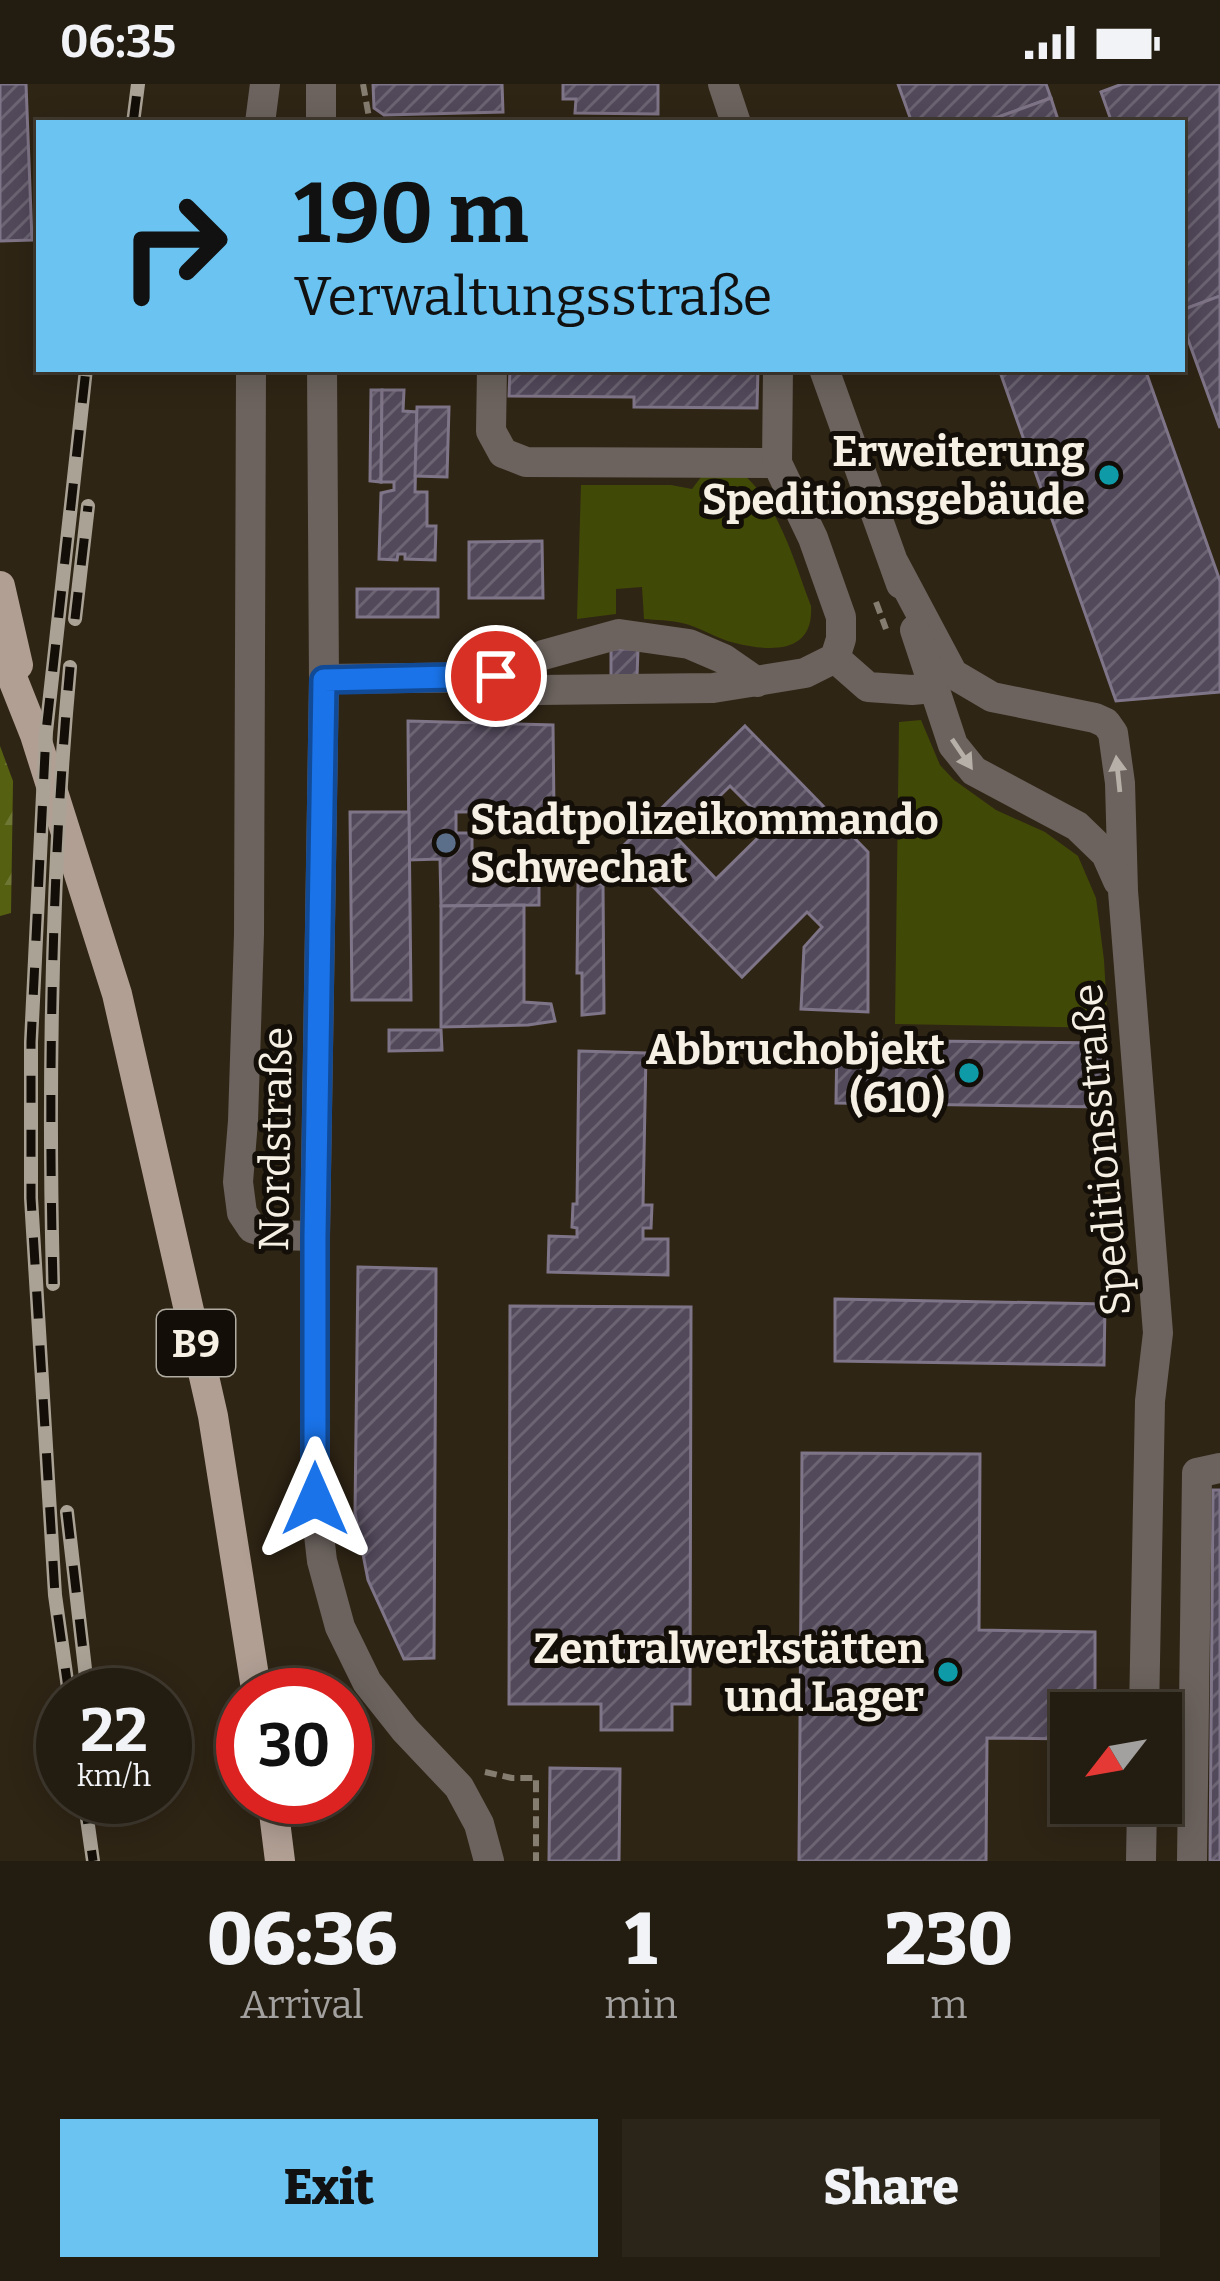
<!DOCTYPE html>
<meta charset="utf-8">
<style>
body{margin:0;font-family:Bitter,serif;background:#2b2519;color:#f1f3f6;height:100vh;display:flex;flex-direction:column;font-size:45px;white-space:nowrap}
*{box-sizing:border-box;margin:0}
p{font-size:39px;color:#a3a19f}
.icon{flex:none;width:66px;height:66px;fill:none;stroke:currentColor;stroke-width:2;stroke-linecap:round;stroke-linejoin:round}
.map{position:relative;height:1777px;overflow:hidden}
.details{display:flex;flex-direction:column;background:#231c10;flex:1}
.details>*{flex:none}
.hud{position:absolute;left:36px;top:36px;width:1149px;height:252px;border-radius:0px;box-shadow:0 6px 30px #0003,0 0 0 3px #403a30;background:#6ac3f1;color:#111;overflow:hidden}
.needle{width:78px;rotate:239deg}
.buttons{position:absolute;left:1050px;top:1608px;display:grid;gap:24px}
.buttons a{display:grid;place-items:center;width:132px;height:132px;border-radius:0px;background:#231c10;box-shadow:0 6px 30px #0003,0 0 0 3px #403a30;font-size:60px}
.speed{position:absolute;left:36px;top:1584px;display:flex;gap:24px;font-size:60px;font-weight:700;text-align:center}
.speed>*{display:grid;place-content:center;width:156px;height:156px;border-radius:50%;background:#231c10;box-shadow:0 6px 30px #0003,0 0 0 3px #403a30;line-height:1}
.speed small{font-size:30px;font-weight:400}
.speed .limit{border:18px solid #d22;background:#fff;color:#111}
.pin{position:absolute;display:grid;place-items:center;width:102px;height:102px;color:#fff;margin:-51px;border:6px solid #fff;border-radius:50%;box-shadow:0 3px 12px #0007}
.me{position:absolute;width:132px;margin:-66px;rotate:0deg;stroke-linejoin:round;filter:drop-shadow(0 0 9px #0008)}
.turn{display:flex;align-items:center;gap:42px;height:252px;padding:0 60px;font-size:54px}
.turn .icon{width:156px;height:156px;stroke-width:2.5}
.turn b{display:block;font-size:84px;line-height:102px}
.eta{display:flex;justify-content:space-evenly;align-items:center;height:204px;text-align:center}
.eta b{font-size:72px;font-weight:800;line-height:84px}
.action{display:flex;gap:24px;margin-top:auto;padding:24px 60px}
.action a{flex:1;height:138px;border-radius:0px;background:#6ac3f1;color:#111;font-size:48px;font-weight:800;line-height:138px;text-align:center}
.action a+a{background:#2b2519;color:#f1f3f6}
.status{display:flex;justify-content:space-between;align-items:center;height:84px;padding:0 60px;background:#231c10;direction:ltr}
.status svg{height:33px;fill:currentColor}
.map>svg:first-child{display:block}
</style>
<div class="status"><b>06:35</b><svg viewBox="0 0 49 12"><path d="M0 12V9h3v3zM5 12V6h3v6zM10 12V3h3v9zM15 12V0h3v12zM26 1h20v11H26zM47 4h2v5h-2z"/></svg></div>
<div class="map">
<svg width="1220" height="1777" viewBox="0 0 1220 1777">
<defs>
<pattern id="forest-firs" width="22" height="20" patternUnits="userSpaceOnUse" patternTransform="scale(3)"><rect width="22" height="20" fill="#566011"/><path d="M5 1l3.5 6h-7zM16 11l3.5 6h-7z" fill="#6f7734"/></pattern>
<pattern id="building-hatch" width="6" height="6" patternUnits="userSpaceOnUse" patternTransform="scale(3)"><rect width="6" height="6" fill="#52495b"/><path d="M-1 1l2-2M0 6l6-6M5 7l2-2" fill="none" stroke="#6c6472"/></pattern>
</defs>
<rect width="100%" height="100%" fill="#2f2515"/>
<!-- green -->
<g fill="#414907">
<path d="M741,388C780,422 793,475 811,522C814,570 771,568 735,559C717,555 700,543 682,539C669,536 656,536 644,535L642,503L616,505V530L577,535L581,401H671L692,405L704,389Z"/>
<polygon points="921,636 940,681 954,696 996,726 1045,748 1078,772 1096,814 1104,876 1108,944 895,940 899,638"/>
</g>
<!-- forest -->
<polygon fill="url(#forest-firs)" points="0,662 13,697 11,829 0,832"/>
<!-- building -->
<g fill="url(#building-hatch)" stroke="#7f7588" stroke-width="3" fill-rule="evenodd">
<polygon points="0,0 26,0 32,156 0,157"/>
<polygon points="373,0 502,0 503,28 384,31 374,24"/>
<polygon points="563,0 658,0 658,30 575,29 576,15 563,15"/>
<polygon points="898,0 1046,0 1051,14 982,39 912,39"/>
<polygon points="1122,0 1220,0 1220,212 1182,226 1182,39 1112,39 1101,8"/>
<polygon points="1051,14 1059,39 982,39"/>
<polygon points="1220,212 1220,344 1182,239 1182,226"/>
<polygon points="510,285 758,285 757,324 634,323 634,313 509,312"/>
<polygon points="999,285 1145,285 1220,497 1220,608 1116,617"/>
<polygon points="371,306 382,306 381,398 370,397"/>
<polygon points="382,306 404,306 403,327 417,328 415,408 427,408 427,442 436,442 435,476 405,475 405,470 398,470 397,476 379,475 381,409 394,406 394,398 381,398"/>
<polygon points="417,323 449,323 447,393 415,392"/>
<polygon points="542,457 543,514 469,514 469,458"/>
<rect x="357" y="505" width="81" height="28"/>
<polygon points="611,565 638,565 637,593 611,592"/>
<polygon points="408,637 553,641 554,727 456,728 456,749 472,749 472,775 539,775 539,821 441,822 440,775 409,776"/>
<path d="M745,642L868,768V928L801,925L804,863L822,843L807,828L742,893L618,767ZM730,702L770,742L716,795L677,754Z"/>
<polygon points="350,728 409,728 411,916 352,916"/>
<polygon points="578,800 603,800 604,929 582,931 582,889 577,889"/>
<polygon points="524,821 524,918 551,920 555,937 528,941 441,943 441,822"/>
<polygon points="389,946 441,946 442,966 389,967"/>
<polygon points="837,956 1103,959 1102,1023 836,1019"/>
<polygon points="579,967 646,969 643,1121 652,1121 651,1144 643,1144 643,1155 668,1155 668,1191 548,1188 549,1152 577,1153 577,1144 572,1143 573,1120 577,1120"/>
<polygon points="358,1183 436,1185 434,1574 404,1575 368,1496 355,1429"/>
<polygon points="835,1215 1105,1220 1104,1281 835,1277"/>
<polygon points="510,1222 691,1223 690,1620 672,1620 672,1646 601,1646 601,1620 509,1620"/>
<polygon points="802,1369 980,1370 979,1546 1095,1548 1095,1629 1071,1629 1071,1655 987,1654 986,1777 799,1777"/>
<polygon points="1213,1406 1220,1406 1220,1777 1210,1777"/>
<polygon points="550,1684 620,1685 619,1777 549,1777"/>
</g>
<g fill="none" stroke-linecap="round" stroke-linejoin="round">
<!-- path -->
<g stroke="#857d6f" stroke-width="6" stroke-dasharray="12 6" stroke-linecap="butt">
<polyline points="363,0 370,39"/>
<polyline points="876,518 886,545"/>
<polyline points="485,1688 512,1694 536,1694 536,1777"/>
</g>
<!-- minor -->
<g stroke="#6c635e" stroke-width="30">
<polyline points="321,0 321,39"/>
<polyline points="723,0 736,39"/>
<polyline points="260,39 265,0"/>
<polyline points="251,285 249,850 243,1037 238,1098 242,1129 252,1144 272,1151 315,1152"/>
<polyline points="322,285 324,595 315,1152 315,1416 322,1477 340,1543 367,1598 405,1646 459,1703 479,1740 489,1777"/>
<polyline points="492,285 491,347 503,369 526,378 777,379"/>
<polyline points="824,285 901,500"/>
<polyline points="895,481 953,590 992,613 1095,634 1106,639 1113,649 1120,699 1123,807 1158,1249 1150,1317 1144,1629"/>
<polyline points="915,546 953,661 974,687 1077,742 1106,770 1118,797"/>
<polyline points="835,574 868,603 912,606 933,604"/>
<polyline points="496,593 543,571 619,550 689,560 724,575 757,598"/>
<polyline points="324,595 496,593 538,606 713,604 805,589 835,574 841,555 841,533 813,454 777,379 778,285"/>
<polyline points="1141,1777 1142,1719"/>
<polyline points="1192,1777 1197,1389 1220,1384"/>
</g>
<!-- major -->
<g stroke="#b19f94" stroke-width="30">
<polyline points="0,502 18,581"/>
<polyline points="0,563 35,651 117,910 213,1332 257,1611"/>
<polyline points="272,1713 280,1777"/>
</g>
<defs>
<g id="rail">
<polyline points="133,39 138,0"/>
<polyline points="75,535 88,422"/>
<path d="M53,1200C48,994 51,789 70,583"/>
<polyline points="67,1428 88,1611"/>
<polyline points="69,1611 55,1511 31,1114 31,958 46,648 86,285"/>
<polyline points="84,1713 93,1777"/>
</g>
</defs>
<!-- rail casing -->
<use href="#rail" stroke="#aaa295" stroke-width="14"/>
<!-- rail -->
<use href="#rail" stroke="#130f08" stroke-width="9" stroke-dasharray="27" stroke-linecap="butt"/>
</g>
<!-- one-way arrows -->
<defs><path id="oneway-solid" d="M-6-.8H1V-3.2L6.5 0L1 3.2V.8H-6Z" transform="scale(3)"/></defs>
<g fill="#b7b0a8">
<use href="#oneway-solid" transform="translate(962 670) rotate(56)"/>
<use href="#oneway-solid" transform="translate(1118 690) rotate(-96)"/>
</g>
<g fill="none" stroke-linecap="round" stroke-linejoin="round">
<defs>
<polyline id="route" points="315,1415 315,1152 324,596 496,592"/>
</defs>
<!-- route casing -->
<use href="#route" stroke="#114b97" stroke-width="30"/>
<!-- route -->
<use href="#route" stroke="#1a73e8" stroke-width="21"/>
</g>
<!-- markers -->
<g fill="#0f9aa8" stroke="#130f08" stroke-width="4.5">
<circle cx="1109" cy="391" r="12"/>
<circle cx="969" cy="989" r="12"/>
<circle cx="948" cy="1588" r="12"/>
</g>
<circle fill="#5c6f8a" stroke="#130f08" stroke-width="4.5" cx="446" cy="759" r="12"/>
<g text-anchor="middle" stroke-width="10" stroke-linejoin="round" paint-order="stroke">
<!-- shield labels -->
<rect fill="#130f08" stroke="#b1aca2" stroke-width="3" x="157" y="1226" width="78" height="66" rx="9"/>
<g font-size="39" font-weight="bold" fill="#f5efe4">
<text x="196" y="1273">B9</text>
</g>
<!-- poi labels -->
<g font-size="42" font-weight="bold" fill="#f5efe4" stroke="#130f08" text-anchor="end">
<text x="1085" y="382">Erweiterung<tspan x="1085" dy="48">Speditionsgebäude</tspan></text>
<text x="470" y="750" text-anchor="start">Stadtpolizeikommando<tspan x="470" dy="48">Schwechat</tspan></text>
<text x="945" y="980">Abbruchobjekt<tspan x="945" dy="48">(610)</tspan></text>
<text x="924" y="1579">Zentralwerkstätten<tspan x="924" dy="48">und Lager</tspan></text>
</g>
<!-- street labels -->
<g font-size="42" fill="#f5efe4" stroke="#130f08">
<text transform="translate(275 1055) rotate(-89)" y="15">Nordstraße</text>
<text transform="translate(1101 1066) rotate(-95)" y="15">Speditionsstraße</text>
</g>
</g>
</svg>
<div class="buttons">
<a><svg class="needle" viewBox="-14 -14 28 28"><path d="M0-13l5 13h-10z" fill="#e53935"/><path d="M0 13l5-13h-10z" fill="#a3a19f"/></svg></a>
</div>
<div class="speed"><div>22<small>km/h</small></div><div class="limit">30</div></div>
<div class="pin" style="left:496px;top:592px;background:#d93025"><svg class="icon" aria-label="arrive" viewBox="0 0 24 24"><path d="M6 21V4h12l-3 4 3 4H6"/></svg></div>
<svg class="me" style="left:315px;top:1415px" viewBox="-20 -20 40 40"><path d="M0-17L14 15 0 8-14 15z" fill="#1a73e8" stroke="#fff" stroke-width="4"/></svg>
<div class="hud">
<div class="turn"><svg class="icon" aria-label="right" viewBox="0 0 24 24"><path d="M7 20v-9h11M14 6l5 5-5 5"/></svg><div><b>190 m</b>Verwaltungsstraße</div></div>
</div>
</div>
<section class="details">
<div class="eta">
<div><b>06:36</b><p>Arrival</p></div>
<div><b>1</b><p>min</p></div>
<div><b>230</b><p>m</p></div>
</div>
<div class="action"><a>Exit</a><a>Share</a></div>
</section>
